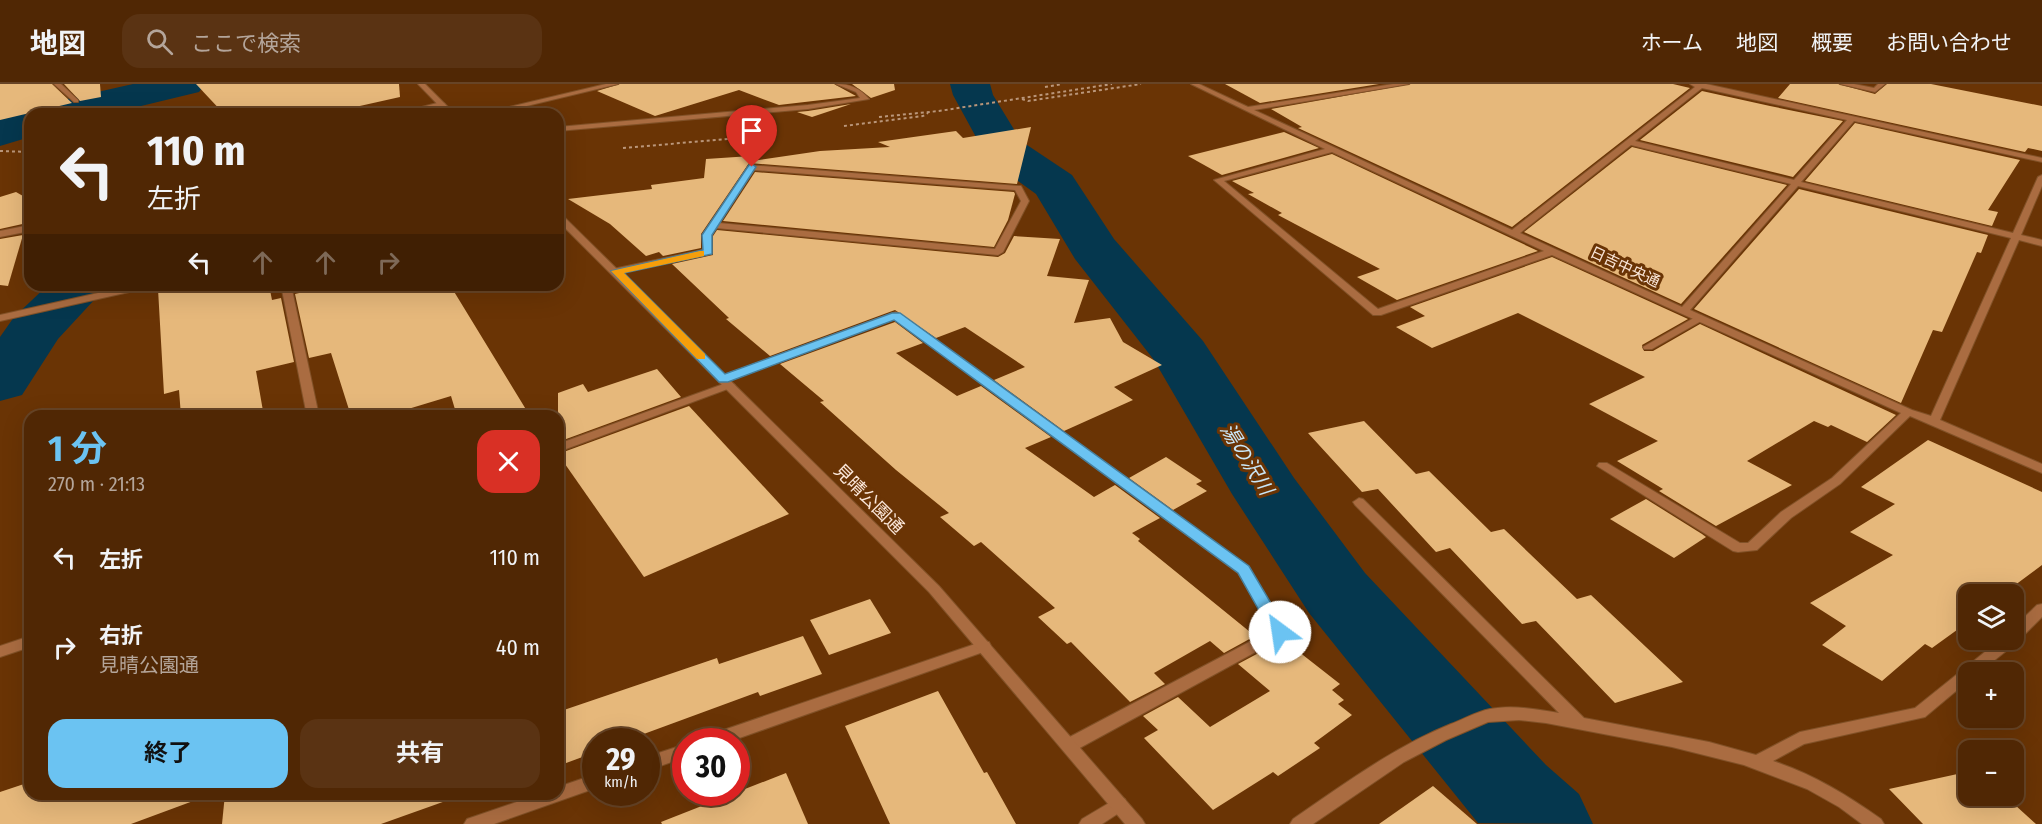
<!DOCTYPE html>
<html lang="ja">
<meta charset="utf-8">
<style>
body{margin:0;font-family:"Fira Sans Condensed","Noto Sans JP",sans-serif;background:#5a3313;color:#f1f3f6;height:100vh;display:flex;flex-direction:column;font-size:22px;white-space:nowrap}
*{box-sizing:border-box;margin:0}
p{font-size:20px;color:#b4a59a}
.icon{flex:none;width:33px;height:33px;fill:none;stroke:currentColor;stroke-width:2;stroke-linecap:round;stroke-linejoin:round}
.map{position:relative;flex:1;overflow:hidden}
.panel{position:absolute;left:24px;top:326px;width:540px;height:390px;display:flex;flex-direction:column;background:#502704;border-radius:18px;box-shadow:0 6px 24px #0002,0 0 0 2px #674426}
.panel>*{flex:none}
.hud{position:absolute;left:24px;top:24px;width:540px;height:183px;border-radius:18px;box-shadow:0 6px 24px #0002,0 0 0 2px #674426;background:#502704;color:#f1f3f6;overflow:hidden}
.tools{position:absolute;left:1958px;top:500px;display:grid;gap:12px}
.tools a{display:grid;place-items:center;width:66px;height:66px;border-radius:12px;background:#502704;box-shadow:0 6px 24px #0002,0 0 0 2px #674426;font-size:30px}
.speed{position:absolute;left:582px;top:644px;display:flex;gap:12px;font-size:30px;font-weight:700;text-align:center}
.speed>*{display:grid;place-content:center;width:78px;height:78px;border-radius:50%;background:#502704;box-shadow:0 6px 24px #0002,0 0 0 2px #674426;line-height:1}
.speed small{font-size:15px;font-weight:400}
.speed .limit{border:9px solid #d22;background:#fff;color:#111}
.pin{position:absolute;display:grid;place-items:center;width:51px;height:51px;color:#fff;margin:-62px -26px;border-radius:50% 50% 50% 0;rotate:-45deg;box-shadow:0 0 6px #0007}
.pin .icon{rotate:45deg}
.me{position:absolute;width:66px;margin:-33px;rotate:329deg;stroke-linejoin:round;filter:drop-shadow(0 0 4px #0008)}
.turn{display:flex;align-items:center;gap:21px;height:126px;padding:0 24px;font-size:27px}
.turn .icon{width:78px;height:78px;stroke-width:2.5}
.turn b{display:block;font-size:42px;line-height:51px}
.lanes{display:flex;align-items:center;height:57px;padding:0 24px;background:#0003;justify-content:center;gap:30px;direction:ltr}
.lanes .off{opacity:.35}
.round{display:grid;place-items:center;flex:none;width:63px;height:63px;border-radius:18px;background:#5a3313}
.overview{display:flex;align-items:center;justify-content:space-between;height:102px;padding:0 24px}
h1{font-size:36px;font-weight:700;line-height:45px;color:#6bc3f2}
.action{display:flex;gap:12px;margin-top:auto;padding:12px 24px}
.action a{flex:1;height:69px;border-radius:18px;background:#6bc3f2;color:#111;font-size:24px;font-weight:700;line-height:69px;text-align:center}
.action a+a{background:#5a3313;color:#f1f3f6}
ul{padding:0;list-style:none}
li{display:flex;align-items:center;gap:18px;height:90px;padding:0 24px}
li div{flex:1}
li b{display:block;font-size:22px}
li em{font-style:normal}
header{display:flex;align-items:center;gap:36px;box-sizing:border-box;height:84px;padding:0 30px;background:#502704;border-bottom:2px solid #674426}
header strong{font-size:28px}
nav{display:flex;gap:33px;margin-inline-start:auto;font-size:21px}
.search{width:420px;height:54px;background:#5a3313;display:flex;align-items:center;gap:15px;box-sizing:border-box;padding:0 21px;border-radius:18px;color:#b4a59a;font-size:22px}
.map>svg:first-child{display:block}
</style>
<header>
<strong>地図</strong>
<div class="search"><svg class="icon" aria-label="search" viewBox="0 0 24 24"><circle cx="10" cy="10" r="6"/><path d="M15 15l6 6"/></svg>ここで検索</div>
<nav><a>ホーム</a><a>地図</a><a>概要</a><a>お問い合わせ</a></nav>
</header>
<div class="map">
<svg width="2042" height="740" viewBox="0 0 2042 740">
<rect width="100%" height="100%" fill="#6a3405"/>
<g fill="none" stroke-linecap="round" stroke-linejoin="round">
<!-- river -->
<g fill="#05374e" fill-rule="evenodd">
<polygon points="133,0 205,0 199,8 108,30 30,30 30,53 0,62 0,34 30,25 36,27 40,21"/>
<polygon points="950,0 990,0 993,11 1021,57 1072,91 1114,155 1203,257 1294,394 1365,489 1546,681 1579,710 1593,740 1478,739 1309,529 1232,410 1154,276 1075,175 1036,110 988,75 953,11"/>
<polygon points="48,201 108,201 58,255 22,311 0,317 0,253 14,233"/>
</g>
</g>
<!-- building -->
<g fill="#e6b87b">
<polygon points="0,0 52,0 72,19 0,36"/>
<polygon points="64,0 100,0 101,13 80,17"/>
<polygon points="196,0 399,0 400,13 324,30 224,30"/>
<polygon points="620,0 834,0 856,12 779,21 739,6 655,32 597,7"/>
<polygon points="852,0 894,0 895,6 871,14"/>
<polygon points="1225,0 1379,0 1260,19"/>
<polygon points="1411,0 1673,0 1690,4 1512,143 1298,44 1302,43 1271,25"/>
<polygon points="1790,0 1838,0 1875,10 1887,0 1931,0 2042,22 2042,67 2028,64 2025,68 1778,14"/>
<polygon points="1702,7 1770,22 1843,37 1793,93 1640,56"/>
<polygon points="851,20 812,33 797,28 808,27"/>
<polygon points="1855,39 2020,76 1988,126 1998,128 1992,142 1805,97"/>
<polygon points="1031,43 1017,100 749,79 701,150 701,164 663,172 659,168 646,172 610,140 568,115 652,105 651,101 704,94 706,75 751,72 752,77 820,67 890,63 878,58 956,47 963,54"/>
<polygon points="1284,48 1319,64 1222,91 1188,72"/>
<polygon points="1632,63 1787,101 1681,220 1524,148"/>
<polygon points="1332,70 1538,167 1397,216 1357,193 1380,185 1278,131 1282,129 1248,110 1254,109 1232,97"/>
<polygon points="755,88 1014,108 1015,110 1008,136 994,163 723,137"/>
<polygon points="1799,105 1988,151 1981,169 1977,168 1942,248 1933,246 1901,319 1694,225"/>
<polygon points="16,108 30,116 27,139 0,145 0,113"/>
<polygon points="717,146 998,173 1005,169 1014,152 1060,155 1047,192 1089,196 1074,239 1110,234 1123,258 1162,281 1114,303 1133,316 1064,347 994,296 1025,283 965,243 936,254 895,226 770,272 726,235 729,234 672,180 713,171 713,152"/>
<polygon points="23,151 8,202 0,201 0,155"/>
<polygon points="1552,173 1688,235 1642,261 1644,267 1653,267 1700,240 1896,331 1867,358 1831,341 1828,343 1814,337 1747,377 1792,401 1716,442 1659,407 1663,405 1617,377 1658,357 1589,320 1645,293 1518,229 1432,264 1396,243 1425,232 1410,223"/>
<polygon points="175,201 269,201 272,216 281,214 294,278 256,287 263,327 248,332 181,332 179,306 164,310 158,205"/>
<polygon points="333,201 450,201 530,332 457,332 451,312 385,332 351,332 331,269 309,274 295,210"/>
<polygon points="895,238 923,259 896,269 957,312 981,302 1051,353 1025,364 1094,413 1115,401 1160,434 1132,449 1140,455 1138,457 1255,552 1224,569 1210,557 1154,589 1165,600 1130,618 1071,558 1067,560 1038,533 1055,524 981,458 974,462 940,433 949,429 896,386 820,318 824,317 780,280"/>
<polygon points="657,285 681,313 558,358 558,309 583,300 588,308"/>
<polygon points="689,322 789,430 644,493 558,370"/>
<polygon points="1364,337 1416,390 1429,387 1491,448 1504,445 1577,515 1591,511 1683,598 1615,619 1536,537 1522,540 1450,464 1436,468 1378,405 1362,408 1308,349"/>
<polygon points="1928,356 2042,408 2042,481 2003,510 1968,510 1968,538 1932,564 1925,560 1882,597 1822,561 1846,542 1810,519 1893,471 1850,448 1895,420 1861,403"/>
<polygon points="1166,373 1202,397 1196,400 1207,407 1173,426 1129,394"/>
<polygon points="1646,415 1702,450 1706,453 1674,474 1610,435"/>
<polygon points="870,515 891,549 829,571 810,536"/>
<polygon points="803,552 822,590 760,612 758,608 641,651 642,657 596,657 596,668 558,682 558,628 717,574 719,580"/>
<polygon points="1268,564 1280,573 1294,564 1340,600 1332,606 1344,616 1338,620 1352,631 1314,659 1320,664 1278,692 1273,688 1213,726 1144,654 1158,646 1143,632 1178,613 1210,643 1270,607 1238,580"/>
<polygon points="938,607 984,689 987,688 1016,740 890,740 845,642"/>
<polygon points="786,689 808,740 662,740 661,738"/>
<polygon points="1962,689 1968,695 1968,711 2004,711 2036,740 1923,740 1889,705"/>
<polygon points="30,698 30,710 204,710 204,713 131,740 0,740 0,708"/>
<polygon points="1433,702 1477,740 1379,740"/>
<polygon points="225,710 453,710 454,714 381,740 222,740"/>
</g>
<g fill="none" stroke-linecap="round" stroke-linejoin="round">
<defs>
<g id="service">
<polygon points="30,141 30,147 0,153 0,147"/>
<polygon points="1699,231 1703,232 1703,236 1652,265 1644,265 1643,263"/>
</g>
<g id="minor">
<polygon points="54,0 61,0 78,16 78,18 74,18"/>
<polygon points="606,0 618,0 493,30 480,30"/>
<path d="M836,0C850,0 860,4 869,15L808,25L558,47V43L808,21L860,14L856,8Z"/>
<path d="M1191,0H1199L1248,23L1393,0H1409L1254,26L1512,146L1695,3L1690,0H1706L2042,74V78L1854,37L1801,98L2013,149L2038,93L2042,91V102L2021,151L2042,156V162L2019,156L1940,336L2042,380V389L1910,332L1840,400L1791,434L1757,466L1738,468L1733,467L1597,382L1599,379H1607L1740,459H1748L1781,428L1832,394L1901,329L1552,171L1381,231H1373L1214,96L1325,65ZM1702,4L1847,36L1794,96L1635,57ZM1631,61L1791,100L1682,223L1520,149ZM1332,68L1544,167L1378,225L1224,97ZM1798,102L2011,154L1931,332L1912,326L1690,226Z"/>
<polygon points="1840,0 1854,0 1874,4 1878,0 1885,0 1875,8"/>
<polygon points="441,18 445,20 444,22 408,30 395,30"/>
<path d="M749,81L1018,102H1021L1029,117L1003,168L998,171L716,144L711,151V170L613,189V185L703,166V151ZM754,86L1015,106L1021,117L995,165L719,139Z"/>
<polygon points="134,201 152,201 147,204 0,237 0,231"/>
<polygon points="281,201 291,201 319,332 307,332"/>
<polygon points="896,228 1248,483 1287,548 1285,552 1076,666 1070,667 1064,666 1062,661 1064,656 1272,546 1238,489 895,235 727,297 723,298 718,295 719,293"/>
<polygon points="729,298 735,301 733,303 558,368 558,360"/>
<path d="M1359,414L1363,415L1584,634L1709,658L1756,671L1800,648L1915,624L2001,555H2013V544L2037,521L2042,520V533L2016,559L1980,588H1968V597L1925,633L1804,660L1773,677C1813,690 1847,711 1881,735L1884,740H1862L1839,723L1807,705L1744,681L1672,663L1546,639L1519,636L1488,638L1446,656L1404,678L1313,740H1290L1293,735C1344,700 1394,663 1451,640C1464,635 1476,628 1490,625C1513,621 1536,625 1559,629L1355,421L1353,418Z"/>
<polygon points="30,552 30,563 0,573 0,562"/>
<polygon points="984,557 989,558 991,562 989,566 731,657 704,657 706,652"/>
<polygon points="686,660 686,673 646,687 646,673"/>
<polygon points="596,690 596,704 494,740 464,740 467,735 540,710 558,710 558,703"/>
<polygon points="1119,713 1125,715 1127,720 1125,725 1102,740 1079,740 1082,735"/>
</g>
<g id="tertiary">
<polygon points="418,0 425,0 455,30 447,30"/>
<polygon points="558,129 561,130 939,502 1142,735 1145,740 1125,740 929,508 558,137"/>
</g>
</defs>
<!-- service casing -->
<use href="#service" stroke="#815127" stroke-width="2"/>
<!-- minor casing -->
<use href="#minor" stroke="#815127" stroke-width="2"/>
<!-- tertiary casing -->
<use href="#tertiary" stroke="#815127" stroke-width="2"/>
<!-- path -->
<g stroke="#ba967a" stroke-width="2" stroke-dasharray="3 3" stroke-linecap="butt">
<polyline points="1045,3 1062,0"/>
<polyline points="1022,15 1028,17 1141,0"/>
<polyline points="879,33 939,27 1112,0"/>
<polyline points="844,42 923,32 928,29"/>
<polyline points="623,64 774,51"/>
<polyline points="0,67 30,68"/>
</g>
<!-- service -->
<use href="#service" fill="#aa6c41" fill-rule="evenodd"/>
<!-- minor -->
<use href="#minor" fill="#aa6c41" fill-rule="evenodd"/>
<!-- tertiary -->
<use href="#tertiary" fill="#aa6c41" fill-rule="evenodd"/>
</g>
<!-- route -->
<polygon fill="#6bc3f2" stroke="#467f9d" stroke-width="1.5" points="752,80 756,83 712,151 712,170 624,189 725,290 892,229 900,229 1249,482 1288,548 1286,553 1274,553 1238,489 894,236 728,298 719,298 611,187 703,166 702,151 749,81"/>
<!-- slow -->
<polygon fill="#f59e0b" points="700,167 704,167 704,172 624,189 705,270 705,275 697,275 611,187"/>
<g text-anchor="middle" stroke-width="6" stroke-linejoin="round" paint-order="stroke">
<!-- far-street labels -->
<g font-size="15" fill="#fbe7da" stroke="#6a3405">
<text transform="translate(1625 183) rotate(25)" y="5">日吉中央通</text>
</g>
<!-- street labels -->
<g font-size="18" fill="#fbe7da" stroke="#6a3405">
<text transform="translate(869 415) rotate(45)" y="6">見晴公園通</text>
</g>
<!-- water labels -->
<g font-size="20" font-style="italic" fill="#c9e6f7" stroke="#6a3405">
<text transform="translate(1247 375) rotate(58)" y="7">湯の沢川</text>
</g>
</g>
</svg>
<div class="tools">
<a><svg class="icon" aria-label="layers" viewBox="0 0 24 24"><path d="M12 4l9 5-9 5-9-5zM3 14l9 5 9-5"/></svg></a>
<a>+</a>
<a>−</a>
</div>
<div class="speed"><div>29<small>km/h</small></div><div class="limit">30</div></div>
<div class="pin" style="left:752px;top:83px;background:#d93025"><svg class="icon" aria-label="arrive" viewBox="0 0 24 24"><path d="M6 21V4h12l-3 4 3 4H6"/></svg></div>
<svg class="me" style="left:1280px;top:548px" viewBox="-20 -20 40 40"><circle r="19" fill="#fff"/><path d="M0-13L10 11 0 6-10 11z" fill="#6bc3f2"/></svg>
<div class="hud">
<div class="turn"><svg class="icon" aria-label="left" viewBox="0 0 24 24"><path d="M17 20v-9H6M10 6l-5 5 5 5"/></svg><div><b>110 m</b>左折</div></div>
<div class="lanes"><svg class="icon" aria-label="left" viewBox="0 0 24 24"><path d="M17 20v-9H6M10 6l-5 5 5 5"/></svg><svg class="icon off" aria-label="ahead" viewBox="0 0 24 24"><path d="M12 20V5M6 11l6-6 6 6"/></svg><svg class="icon off" aria-label="ahead" viewBox="0 0 24 24"><path d="M12 20V5M6 11l6-6 6 6"/></svg><svg class="icon off" aria-label="right" viewBox="0 0 24 24"><path d="M7 20v-9h11M14 6l5 5-5 5"/></svg></div>
</div>
<section class="panel">
<div class="overview"><div><h1>1 分</h1><p>270 m · 21:13</p></div><a class="round" style="background:#d93025;color:#fff"><svg class="icon" aria-label="close" viewBox="0 0 24 24"><path d="M6 6l12 12M18 6L6 18"/></svg></a></div>
<ul>
<li><svg class="icon" aria-label="left" viewBox="0 0 24 24"><path d="M17 20v-9H6M10 6l-5 5 5 5"/></svg><div><b>左折</b></div><em>110 m</em></li>
<li><svg class="icon" aria-label="right" viewBox="0 0 24 24"><path d="M7 20v-9h11M14 6l5 5-5 5"/></svg><div><b>右折</b><p>見晴公園通</p></div><em>40 m</em></li>
</ul>
<div class="action"><a>終了</a><a>共有</a></div>
</section>
</div>
